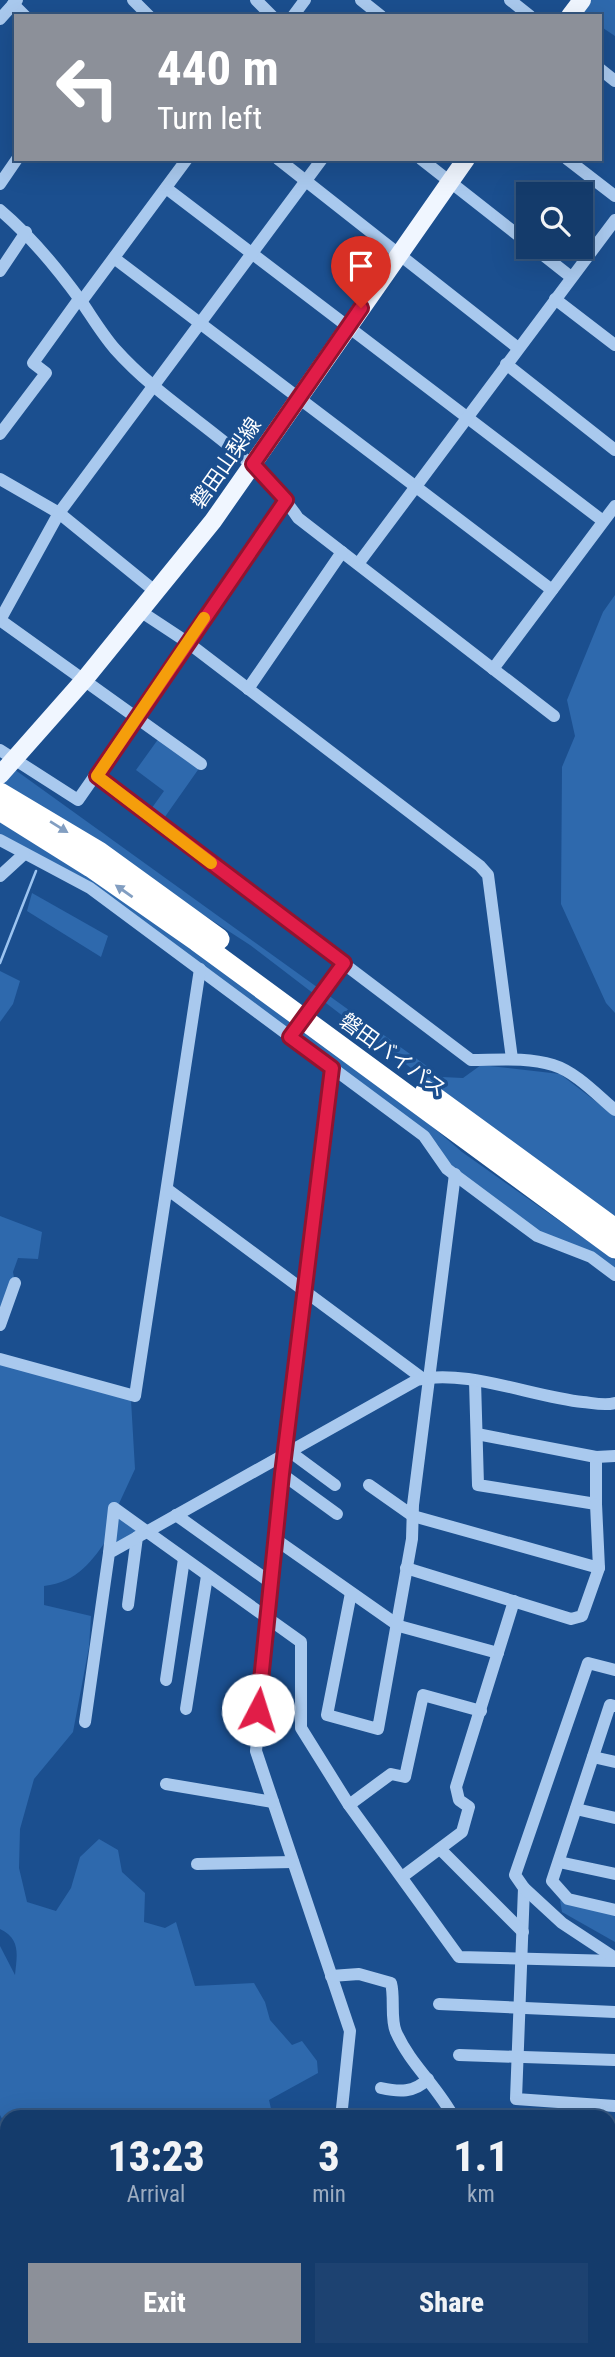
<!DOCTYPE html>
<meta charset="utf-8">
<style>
body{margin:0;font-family:"Roboto Condensed","Noto Sans JP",sans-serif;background:#1d4271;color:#f1f3f6;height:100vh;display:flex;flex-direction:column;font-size:26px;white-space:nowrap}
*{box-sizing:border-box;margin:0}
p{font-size:23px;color:#9dadc1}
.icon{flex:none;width:38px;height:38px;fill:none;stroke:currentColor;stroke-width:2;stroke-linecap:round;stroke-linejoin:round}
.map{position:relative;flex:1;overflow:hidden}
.side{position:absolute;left:0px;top:2110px;width:616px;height:247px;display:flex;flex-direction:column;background:#143b6b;border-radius:21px 21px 0 0;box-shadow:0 7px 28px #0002,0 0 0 2px #33557e}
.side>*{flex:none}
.banner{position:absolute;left:14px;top:14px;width:588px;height:147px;border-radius:0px;box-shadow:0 7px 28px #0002,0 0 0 2px #33557e;background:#8c9099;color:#fff;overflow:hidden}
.tools{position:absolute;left:516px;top:182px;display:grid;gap:14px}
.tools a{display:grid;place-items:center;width:77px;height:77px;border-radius:0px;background:#143b6b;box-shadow:0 7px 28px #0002,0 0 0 2px #33557e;font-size:35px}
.pin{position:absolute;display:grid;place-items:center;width:60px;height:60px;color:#fff;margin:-72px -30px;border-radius:50% 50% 50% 0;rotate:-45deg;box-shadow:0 0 7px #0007}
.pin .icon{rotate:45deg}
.me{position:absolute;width:77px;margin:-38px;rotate:5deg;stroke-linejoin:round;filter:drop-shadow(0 0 5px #0008)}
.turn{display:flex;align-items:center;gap:24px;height:147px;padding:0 28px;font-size:32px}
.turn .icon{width:91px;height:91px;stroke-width:2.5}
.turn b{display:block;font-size:49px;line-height:60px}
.eta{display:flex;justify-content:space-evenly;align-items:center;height:119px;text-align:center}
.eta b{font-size:42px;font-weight:800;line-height:49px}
.primary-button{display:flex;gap:14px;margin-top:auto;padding:14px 28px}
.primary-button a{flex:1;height:80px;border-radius:0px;background:#8c9099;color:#fff;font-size:28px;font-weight:800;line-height:80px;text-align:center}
.primary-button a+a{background:#1d4271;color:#f1f3f6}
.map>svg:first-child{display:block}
</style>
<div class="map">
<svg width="615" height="2357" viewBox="0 0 615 2357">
<rect width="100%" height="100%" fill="#1b4f8f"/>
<!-- green -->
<g fill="#2e69ad">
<polygon points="582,0 615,0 615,36 600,26 600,16 586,16 576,8"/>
<polygon points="615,595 615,1013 606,1003 561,904 562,767 575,736 567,700 603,612"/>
<polygon points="159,738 200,767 162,821 149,812 164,791 136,770"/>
<polygon points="0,759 442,1077 463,1078 481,1065 560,1074 615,1116 615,1224 250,945 0,783"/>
<polygon points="0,812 330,1039 462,1152 615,1260 615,1275 526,1228 455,1174 438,1145 121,911 0,839"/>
<polygon points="32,893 108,936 101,957 27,911"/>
<polygon points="0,971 20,981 13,1004 0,1022"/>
<polygon points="0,1216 42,1232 38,1259 18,1258 13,1272 15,1283 0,1325"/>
<path d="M0,1359L131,1400L135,1469L116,1510L146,1532L110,1549V1535C92,1561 78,1582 44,1586V1605L91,1616L89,1647L73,1732L34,1779L20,1829L19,1868L27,1902L56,1911L71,1888L80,1857L99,1839L118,1850L122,1872L145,1893L144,1922L165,1928L176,1922L195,1986L254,1983L265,2002L270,2020L292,2045L302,2041L317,2061L318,2073L269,2100L273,2117L7,2118V2128L0,2115V1946L15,1975C17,1955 21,1939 0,1929Z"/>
<polygon points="560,1900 615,1911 615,1942 562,1912"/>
<polygon points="0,2123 7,2135 7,2222 0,2203"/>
<polygon points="64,2350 211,2350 213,2356 71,2357"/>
</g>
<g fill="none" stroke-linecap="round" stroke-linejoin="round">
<!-- stream -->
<g stroke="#9cc4f0" stroke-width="2.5">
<polyline points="0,963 36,871"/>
<polyline points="0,2138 7,2149"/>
</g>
<!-- minor -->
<g stroke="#a9c9ee" stroke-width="12">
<polyline points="133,0 149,16"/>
<polyline points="256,0 272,16"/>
<polyline points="361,0 381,16"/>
<polyline points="510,0 530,16"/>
<polyline points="13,4 25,16"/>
<polyline points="293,16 305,0"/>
<polyline points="0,19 17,0"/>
<polyline points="600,69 615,81"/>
<polyline points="278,159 518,348"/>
<polyline points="421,159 528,243"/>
<polyline points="567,159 615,196"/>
<polyline points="0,184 17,159"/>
<polyline points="166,188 603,521"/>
<path d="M0,210C32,237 57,268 81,301C92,317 102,334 115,349C171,412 251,447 298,518L554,716"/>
<polyline points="533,247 571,277"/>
<polyline points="114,258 552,590"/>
<polyline points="0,271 26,232"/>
<polyline points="555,299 615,345"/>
<polyline points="81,302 187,159"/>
<polyline points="506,364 615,450"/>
<polyline points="0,434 46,373 33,363 79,299"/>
<polyline points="0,479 59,513 156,592"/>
<polyline points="358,564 615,220"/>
<polyline points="140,611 187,642 480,866 488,875 512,1059"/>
<polyline points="0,620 59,513 322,159"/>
<polyline points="0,620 201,764"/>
<polyline points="493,669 615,506"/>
<polyline points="248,689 342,552"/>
<polyline points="0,750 78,800 286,501"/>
<path d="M97,777L471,1060C497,1060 527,1057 553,1065C576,1072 597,1095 615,1110"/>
<polyline points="0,840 90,888 424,1136 447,1169 537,1236 591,1257 615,1275"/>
<polyline points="0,876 24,854"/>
<polyline points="328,985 344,963"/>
<polyline points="333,1068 282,1474 256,1751 350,2031 341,2118"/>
<polyline points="167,1189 422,1378"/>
<polyline points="0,1325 15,1283"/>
<polyline points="0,1359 135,1396 200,969"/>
<polyline points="475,1381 478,1485 596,1504 596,1457"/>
<polyline points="477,1434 596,1457 615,1456"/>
<polyline points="289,1451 335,1485"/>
<polyline points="282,1474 337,1514"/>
<polyline points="369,1485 413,1516 599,1568 596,1504"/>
<polyline points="176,1515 270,1582"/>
<polyline points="275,1539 399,1626 498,1653"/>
<polyline points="109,1553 114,1508 301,1642 301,1728 349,1805 459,1957 615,1961"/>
<polyline points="406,1568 571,1619 582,1616 599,1568"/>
<polyline points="351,1593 327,1715 378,1729 412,1539 413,1505 455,1174"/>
<polyline points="128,1605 137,1537"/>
<polyline points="615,1670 588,1663 515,1875 524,1888 516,2099 615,2106"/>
<polyline points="166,1680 184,1559"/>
<polyline points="615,1706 610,1705 552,1881 568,1899 615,1910"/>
<polyline points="186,1709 207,1576"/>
<path d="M85,1722L109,1553L417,1380C464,1368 533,1397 583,1402C593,1403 605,1406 615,1403"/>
<polyline points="593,1757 615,1762"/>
<polyline points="166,1784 273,1802"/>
<polyline points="349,1805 391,1774 405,1777 423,1695 481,1711"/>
<polyline points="576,1809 615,1818"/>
<polyline points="440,1849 523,1932"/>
<polyline points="559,1862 615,1874"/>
<polyline points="197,1864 293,1862"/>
<polyline points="402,1877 462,1832 469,1807 459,1800 456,1787 514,1601"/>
<polyline points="524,1888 562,1923 615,1958"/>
<path d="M331,1976L359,1974L391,1983C395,1998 390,2018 396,2032C410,2064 438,2087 454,2118"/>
<polyline points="439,2004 615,2012"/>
<polyline points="459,2055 615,2060"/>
<path d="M381,2088C399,2092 414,2093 428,2079"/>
<polyline points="609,2162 615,2162"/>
<polyline points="609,2238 615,2227"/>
<polyline points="0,2262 7,2272"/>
<polyline points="609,2296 615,2293"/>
<polyline points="49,2350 51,2357"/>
<polyline points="541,2357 545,2350"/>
</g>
<!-- major -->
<g stroke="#f0f6ff" stroke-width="18">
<polyline points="570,16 582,0"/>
<polyline points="0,775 84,680 213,521 466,159"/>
<polyline points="609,2276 615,2274"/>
<polyline points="299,2357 325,2350"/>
</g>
<!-- highway -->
<g stroke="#fff" stroke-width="21">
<polyline points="0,793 99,852 219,939"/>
<polyline points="0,810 91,867 197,941 615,1248"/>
<polyline points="426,1091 615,1229"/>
</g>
<!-- minor-bridge -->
<polyline stroke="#a9c9ee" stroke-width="12" points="290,1037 328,985"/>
</g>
<!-- one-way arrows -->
<defs><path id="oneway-solid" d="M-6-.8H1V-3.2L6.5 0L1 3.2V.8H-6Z" transform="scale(1.75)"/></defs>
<g fill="#829ec1">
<use href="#oneway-solid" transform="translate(59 827) rotate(32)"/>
<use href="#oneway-solid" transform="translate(124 891) rotate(-145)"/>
</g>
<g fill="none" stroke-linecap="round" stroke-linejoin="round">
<defs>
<polyline id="route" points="258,1710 282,1474 332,1068 290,1037 344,963 97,776 286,500 253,464 361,308"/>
</defs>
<!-- route casing -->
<use href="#route" stroke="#92132f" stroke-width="18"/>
<!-- route -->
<use href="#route" stroke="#e11d48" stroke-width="12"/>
<!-- slow -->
<polyline stroke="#f59e0b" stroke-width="12" points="204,618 97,776 211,863"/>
</g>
<g text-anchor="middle" stroke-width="7" stroke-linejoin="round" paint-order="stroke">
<!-- street labels -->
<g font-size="21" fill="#fff" stroke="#1b4f8f">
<text transform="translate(226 463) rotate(-55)" y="7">磐田山梨線</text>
<text transform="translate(393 1055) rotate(36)" y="7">磐田バイパス</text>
</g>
</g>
</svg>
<div class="tools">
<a><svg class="icon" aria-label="search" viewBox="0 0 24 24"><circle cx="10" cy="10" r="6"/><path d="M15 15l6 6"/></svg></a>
</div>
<div class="pin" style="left:361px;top:308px;background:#d93025"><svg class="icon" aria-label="arrive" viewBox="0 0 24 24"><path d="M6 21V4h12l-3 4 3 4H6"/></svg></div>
<svg class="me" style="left:258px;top:1710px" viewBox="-20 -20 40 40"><circle r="19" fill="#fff"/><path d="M0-13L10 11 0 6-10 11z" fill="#e11d48"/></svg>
<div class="banner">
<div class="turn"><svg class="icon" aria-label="left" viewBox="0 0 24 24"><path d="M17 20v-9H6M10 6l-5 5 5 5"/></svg><div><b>440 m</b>Turn left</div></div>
</div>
<section class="side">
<div class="eta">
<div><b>13:23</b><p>Arrival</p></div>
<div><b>3</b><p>min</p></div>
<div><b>1.1</b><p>km</p></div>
</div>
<div class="primary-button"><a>Exit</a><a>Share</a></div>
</section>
</div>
